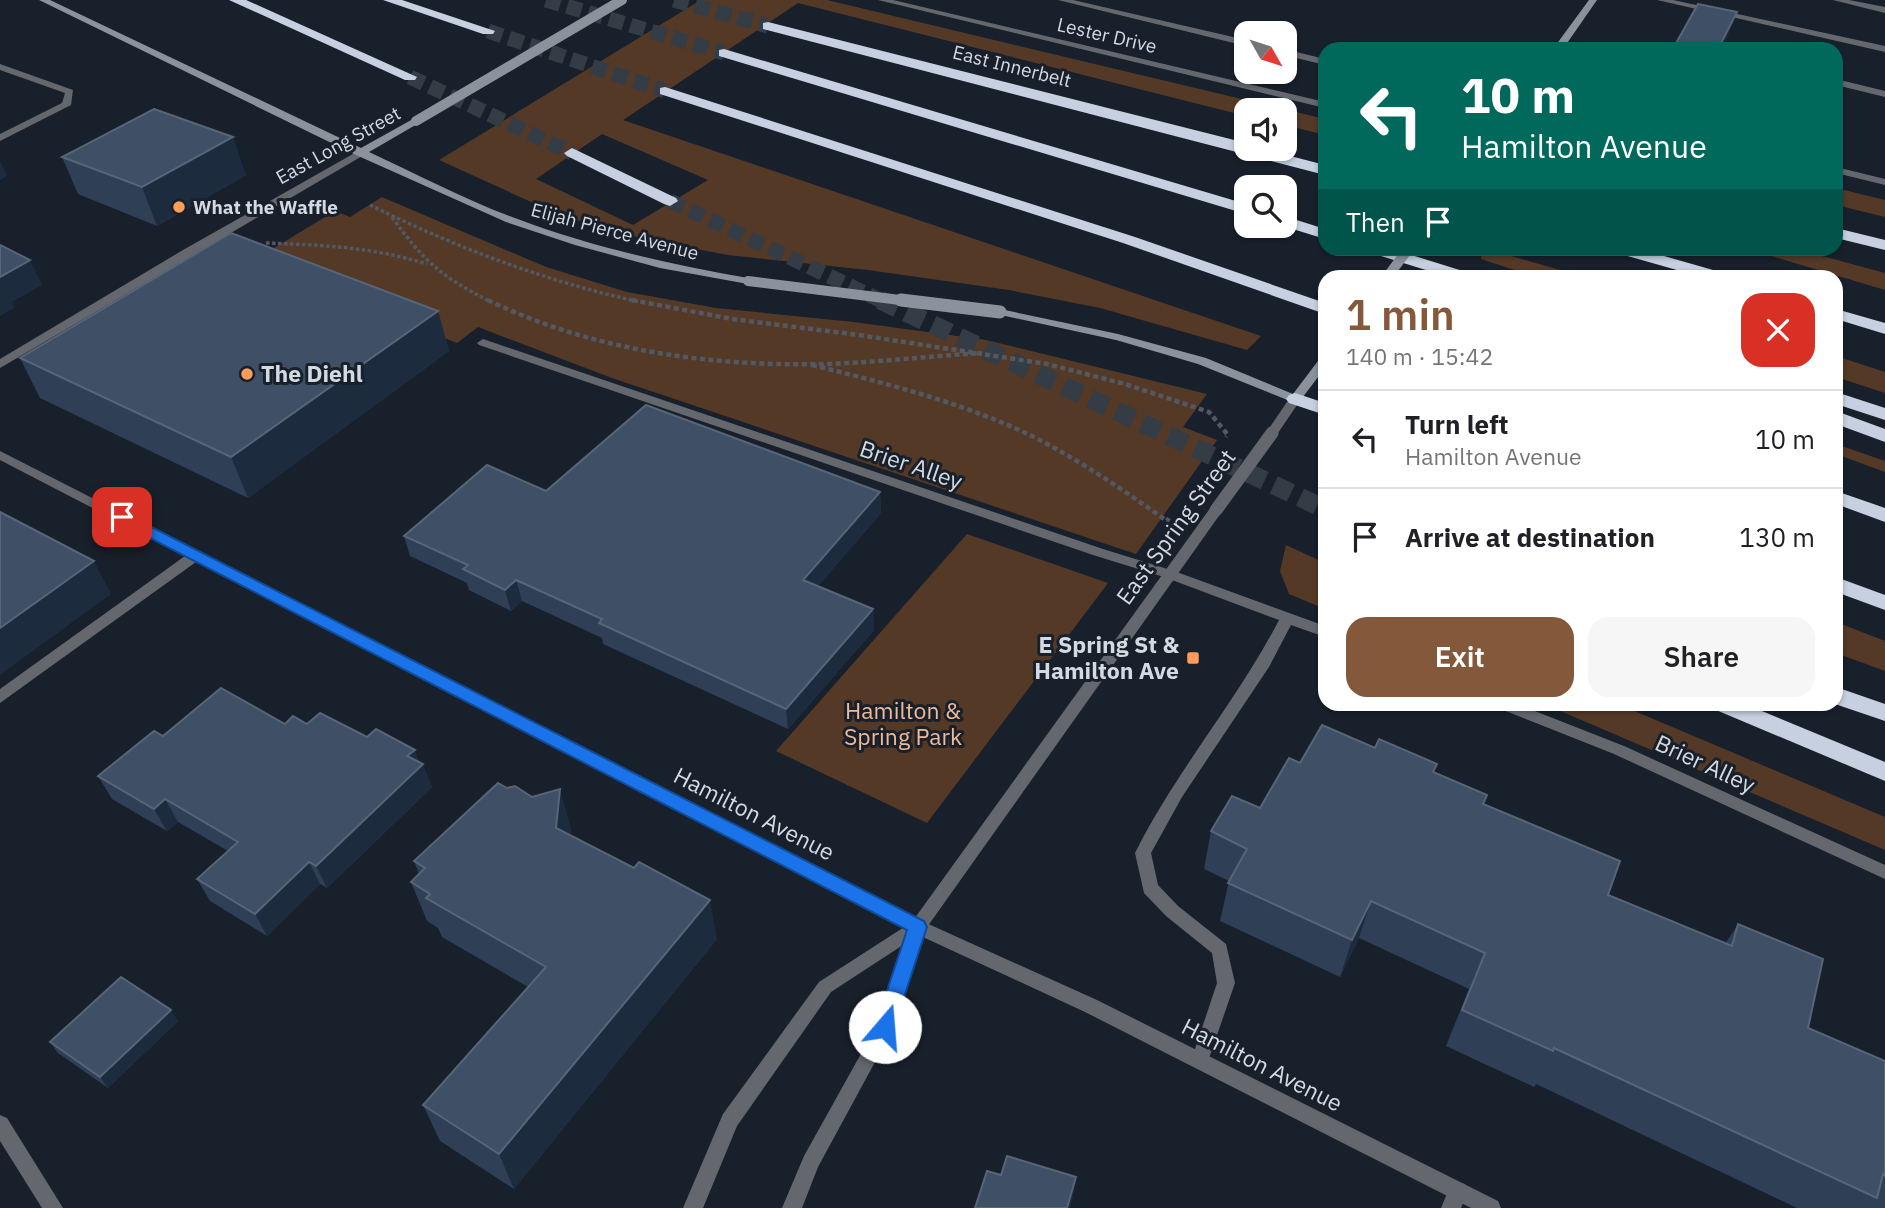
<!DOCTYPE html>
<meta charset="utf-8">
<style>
body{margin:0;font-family:"IBM Plex Sans",sans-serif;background:#f6f6f6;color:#202124;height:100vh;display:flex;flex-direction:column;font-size:26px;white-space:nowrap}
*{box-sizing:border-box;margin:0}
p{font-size:23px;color:#757577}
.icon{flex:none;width:38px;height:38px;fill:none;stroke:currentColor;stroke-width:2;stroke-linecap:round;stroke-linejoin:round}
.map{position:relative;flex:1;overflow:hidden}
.side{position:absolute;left:1318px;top:270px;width:525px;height:441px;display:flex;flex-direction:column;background:#fff;border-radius:21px;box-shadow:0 2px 5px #0004}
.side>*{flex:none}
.hud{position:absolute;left:1318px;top:42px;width:525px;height:214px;border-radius:21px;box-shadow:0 2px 5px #0004;background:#00695c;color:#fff;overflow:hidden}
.needle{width:46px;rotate:129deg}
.controls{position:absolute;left:1234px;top:21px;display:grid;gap:14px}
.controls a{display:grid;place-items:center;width:63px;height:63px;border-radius:14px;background:#fff;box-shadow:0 2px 5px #0004;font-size:35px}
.pin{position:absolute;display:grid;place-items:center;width:60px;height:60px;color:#fff;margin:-30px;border-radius:14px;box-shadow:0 4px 10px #0006}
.me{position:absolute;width:77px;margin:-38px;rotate:18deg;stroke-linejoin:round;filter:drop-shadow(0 0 5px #0008)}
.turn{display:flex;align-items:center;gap:24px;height:147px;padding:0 28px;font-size:32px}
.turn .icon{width:91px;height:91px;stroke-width:2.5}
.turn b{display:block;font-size:49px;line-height:60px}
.then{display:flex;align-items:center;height:66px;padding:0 28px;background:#0003;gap:14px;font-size:26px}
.round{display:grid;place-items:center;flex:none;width:74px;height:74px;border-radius:21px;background:#f6f6f6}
.headline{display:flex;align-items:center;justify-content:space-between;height:119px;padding:0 28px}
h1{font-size:42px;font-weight:600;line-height:52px;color:#84583b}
.action{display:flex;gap:14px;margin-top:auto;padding:14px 28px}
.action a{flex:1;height:80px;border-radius:21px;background:#84583b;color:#fff;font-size:28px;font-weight:600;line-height:80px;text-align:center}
.action a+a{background:#f6f6f6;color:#202124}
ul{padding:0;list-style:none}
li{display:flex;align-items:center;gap:21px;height:98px;padding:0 28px;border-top:2px solid #e0e0e0}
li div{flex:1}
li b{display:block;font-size:26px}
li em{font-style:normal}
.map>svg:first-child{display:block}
</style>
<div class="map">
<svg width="1885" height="1208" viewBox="0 0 1885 1208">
<rect width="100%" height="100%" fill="#18202b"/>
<!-- green -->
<g fill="#553927" fill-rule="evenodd">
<path d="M701,0H827L1325,119V135L1285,125L1284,110H1246V116L798,3L623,120L1261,336L1247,350L1100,308L1009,290L868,270L728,255L644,239L562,216L439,160ZM602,134L708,180L633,225L536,179Z"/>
<polygon points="1836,188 1885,200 1885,217 1836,205"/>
<polygon points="382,197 546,267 627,292 716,308 854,322 986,340 1207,394 1183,427 1217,440 1136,554 612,378 478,327 457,343 251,262 335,211 350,217"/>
<polygon points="1482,249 1487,249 1581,276 1533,276 1481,259"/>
<polygon points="1748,249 1796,249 1885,273 1885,290"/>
<polygon points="1836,356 1885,372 1885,393 1836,377"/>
<polygon points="1836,444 1885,461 1885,472 1836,454"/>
<polygon points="967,534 1108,583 927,823 776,751"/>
<polygon points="1286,545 1325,563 1325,609 1289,594 1280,571"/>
<polygon points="1836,622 1885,641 1885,671 1836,653"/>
<polygon points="1544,704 1618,704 1885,817 1885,850"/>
</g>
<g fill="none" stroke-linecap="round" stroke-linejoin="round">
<!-- motorway-tunnel-far1 -->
<g stroke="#343c46" stroke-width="15" stroke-dasharray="15 7" stroke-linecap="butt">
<polyline points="546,0 724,53"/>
<polyline points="674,0 768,26"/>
<polyline points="488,31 665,91"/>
<polyline points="410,77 572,153"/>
<polyline points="670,201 884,302"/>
</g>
<!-- motorway-tunnel -->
<polyline stroke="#343c46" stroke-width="19" stroke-dasharray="19 10" stroke-linecap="butt" points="880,300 1325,509"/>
<!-- path-far1 -->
<g stroke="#525963" stroke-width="3.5" stroke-dasharray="3.5 2.5" stroke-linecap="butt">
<path d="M370,205C457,248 545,281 640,302"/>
<path d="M392,217C424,262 442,277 491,302"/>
<path d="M266,243C324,245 371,247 427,264"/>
</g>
<!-- path -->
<g stroke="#525963" stroke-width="4.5" stroke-dasharray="5 3.5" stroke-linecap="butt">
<path d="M488,300C592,351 713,367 829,364C880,362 931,356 982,353"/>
<polyline points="632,300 732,319 859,335"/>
<path d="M812,365C888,384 965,403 1036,438C1082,462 1125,491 1167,521L1169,518"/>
</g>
<!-- service -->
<g fill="#64686e" fill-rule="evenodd">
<polygon points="1058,0 1073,0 1246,40 1246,46"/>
<polygon points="1833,0 1849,0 1885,7 1885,13"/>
<polygon points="1284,49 1325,59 1325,65 1284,55"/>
<polygon points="0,64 73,90 71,105 0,141 0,134 62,103 65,93 0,70"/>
<polygon points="1836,79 1885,91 1885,97 1836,85"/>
<polygon points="1836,167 1885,179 1885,185 1836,173"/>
<path d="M483,339L1103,549L1174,571L1325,626V637L1291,625L1269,667L1182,797L1151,853L1158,885L1178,906L1226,944L1235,983L1206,1067L1200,1069L1194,1067L1191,1061L1217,983L1212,953L1166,916L1144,893L1135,853C1176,771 1237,701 1279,620L1164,577L1093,555L479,345L477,343Z"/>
<polygon points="1496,704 1517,704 1624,746 1885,865 1885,879 1614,754 1498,708"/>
<polygon points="1458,1182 1465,1184 1468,1191 1461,1208 1441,1208 1451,1184"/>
</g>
<!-- minor -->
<g fill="#64686e" fill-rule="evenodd">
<polygon points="1657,0 1673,0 1885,46 1885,52"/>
<polygon points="0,451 924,922 1097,1000 1498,1201 1501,1208 1471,1208 1085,1012 912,932 196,562 0,703 0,689 185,556 0,460"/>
<polygon points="0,1115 7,1118 63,1208 42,1208 0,1141"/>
</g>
<!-- tertiary -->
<g fill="#64686e" fill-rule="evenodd">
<polygon points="878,0 893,0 1325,102 1325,108"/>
<polygon points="360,150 365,153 364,155 0,368 0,359 183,250"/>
<polygon points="1295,395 1301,399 1276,436 1268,436 1266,433 1268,430 1291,396"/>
<polygon points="1216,506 1223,510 1221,513 925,930 894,1027 818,1167 802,1208 782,1208 804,1156 877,1025 903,945 831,992 737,1126 703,1208 683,1208 723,1114 819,982 912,922 1211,507"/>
</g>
<!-- secondary -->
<g fill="#8b929c" fill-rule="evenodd">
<path d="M39,0H50L361,148L413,119H419V123L369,152C417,174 465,200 515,218C591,247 669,264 748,278L754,281L748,284L660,268L575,245L506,222L356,155Z"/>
<polygon points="1589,0 1597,0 1563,49 1553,49"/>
<polygon points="1000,309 1118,334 1206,358 1293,394 1321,357 1325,357 1325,368 1299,402 1295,403 1198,364 1116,340 996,314 994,312"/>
</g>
<!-- motorway -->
<g fill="#c6d0e0" fill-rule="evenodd">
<polygon points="229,0 246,0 417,77 415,80 405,80"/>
<polygon points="383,0 402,0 495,31 493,34 483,34"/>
<polygon points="768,22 1246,143 1246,149 1263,149 1325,165 1325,175 763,29 763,23"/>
<polygon points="724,49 1246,204 1246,214 719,56 719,50"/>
<polygon points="665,87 1135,237 1325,303 1325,314 1123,243 660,94 660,88"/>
<polygon points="572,148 676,198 678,201 670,206 664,204 567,156 564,153"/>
<polygon points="1284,216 1325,229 1325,239 1283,226"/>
<polygon points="1836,228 1885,240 1885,250 1836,238"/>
<polygon points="1363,248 1389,248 1466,272 1468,276 1445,276 1365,251"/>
<polygon points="1608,248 1636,248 1720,272 1722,276 1698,276 1610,251"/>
<polygon points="1836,309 1885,323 1885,334 1836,319"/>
<polygon points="1836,392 1885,408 1885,420 1836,404"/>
<polygon points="1295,393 1325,403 1325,415 1289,403 1286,399 1289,395"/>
<polygon points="1836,411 1885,429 1885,442 1836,424"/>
<polygon points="1836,491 1885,508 1885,522 1836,504"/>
<polygon points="1836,577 1885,595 1885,610 1836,592"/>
<polygon points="1836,687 1885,704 1885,721 1835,704"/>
<polygon points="1713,704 1745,704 1885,762 1885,781 1716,710"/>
</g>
<!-- path-bridge -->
<polyline stroke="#525963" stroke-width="4.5" stroke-dasharray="5 3.5" stroke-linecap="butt" points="859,335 1047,364 1125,384 1209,412 1228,435 1226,437"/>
<!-- tertiary-bridge -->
<polyline stroke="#64686e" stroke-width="13" points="1216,510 1272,433"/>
<!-- secondary-bridge-far1 -->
<g stroke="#8b929c" stroke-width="10">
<polyline points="416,121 622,0"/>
<polyline points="1388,276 1409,248"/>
<polyline points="748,281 916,302"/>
</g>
<!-- secondary-bridge -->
<polyline stroke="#8b929c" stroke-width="13" points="901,300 1000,312"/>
</g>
<!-- wall -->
<g fill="#2e3f56">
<polygon points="1675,45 1723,49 1673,49"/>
<polygon points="62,157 246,175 157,226 78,194"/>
<polygon points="438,311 449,351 248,498 40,398 20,358"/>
<polygon points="880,492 881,513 818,586 873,609 874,630 788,729 603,644 602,638 522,601 511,611 469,590 467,583 410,556 404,536"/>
<polygon points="285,724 307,724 367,737 420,763 432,787 327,888 320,884 267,936 210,901 197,879 228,851 178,822 167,831 112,799 98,776 163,736"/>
<polygon points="1300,763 1434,773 1484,804 1608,895 1725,944 1738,924 1808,1028 1885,1061 1885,1208 1797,1208 1536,1084 1534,1087 1446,1046 1469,989 1359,938 1340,977 1220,921 1229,881 1204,869 1211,831 1260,808"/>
<polygon points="507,788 571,829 570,835 717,939 514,1189 440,1141 423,1105 528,987 442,937 438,928 427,921 411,882 419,874 414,861"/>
<polygon points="178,1021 108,1088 58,1053 50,1042"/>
</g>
<!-- shaded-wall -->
<g fill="#1d2b3e">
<polygon points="1737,12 1723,49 1718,49"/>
<polygon points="233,137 246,175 157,226 142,187"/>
<polygon points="0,160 7,176 0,180"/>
<polygon points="30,260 42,285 12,302 14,308 0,316 0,277"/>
<polygon points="438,311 449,351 248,498 231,457"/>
<polygon points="880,492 881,513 805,601 803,580"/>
<polygon points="94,561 111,594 0,675 0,628"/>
<polygon points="516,580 522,601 511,611 505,590"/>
<polygon points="873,609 874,630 788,729 786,709"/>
<polygon points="415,750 421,767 423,764 432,787 327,888 316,866 407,756"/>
<polygon points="560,789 571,829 567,867 556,828"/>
<polygon points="165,799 178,822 167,831 154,809"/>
<polygon points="309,862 320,884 267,936 255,914"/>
<polygon points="710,900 717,939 514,1189 499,1154"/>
<polygon points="1371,901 1359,938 1340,977 1352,940"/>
<polygon points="171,1010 178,1021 108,1088 100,1077"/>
<polygon points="1076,1177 1073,1197 1070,1208 1067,1208"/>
</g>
<!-- building -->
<g fill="#3f4f65" stroke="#576578" stroke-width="2">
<polygon points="1698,4 1737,12 1718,49 1695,49 1675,45"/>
<polygon points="154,109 233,137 142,187 62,157"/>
<polygon points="231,233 438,311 231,457 20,358"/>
<polygon points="0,245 30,260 0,277"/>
<polygon points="646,405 880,492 803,580 873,609 786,709 599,623 602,619 516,580 505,590 463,569 468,565 404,536 487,465 546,491"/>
<polygon points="0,512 94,561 0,628"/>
<polygon points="221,688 285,724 293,716 307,724 320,713 367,737 376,729 415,750 407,756 423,764 316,866 309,862 255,914 197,879 238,842 165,799 154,809 98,776 154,731 163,736"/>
<polygon points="1322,725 1375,748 1379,739 1437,764 1433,772 1487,795 1483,804 1620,861 1608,895 1732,946 1738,924 1823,959 1808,1028 1885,1061 1885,1176 1883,1174 1877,1198 1554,1048 1553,1051 1462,1010 1485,953 1371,901 1352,940 1228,883 1247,849 1211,831 1232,796 1260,808 1289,758 1300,763"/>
<polygon points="498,783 507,788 515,786 532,797 560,789 556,828 634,868 639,862 710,900 499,1154 423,1105 546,967 426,898 430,894 411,882 425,868 414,861"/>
<polygon points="121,977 171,1010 100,1077 50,1042"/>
<polygon points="1007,1156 1076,1177 1067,1208 975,1208 987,1171 1001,1175"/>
</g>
<!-- route -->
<polygon fill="#1a73e8" stroke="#114b97" stroke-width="2" points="122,512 924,921 927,927 892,1034 885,1036 878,1034 875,1027 907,930 117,521 115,517 117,514"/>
<!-- markers -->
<g fill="#fe9c58" stroke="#18202b" stroke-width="2.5">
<circle cx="179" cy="207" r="7"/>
<circle cx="247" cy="374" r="7"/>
<rect x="1186" y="651" width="14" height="14" rx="3.5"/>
</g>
<g text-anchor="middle" stroke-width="6" stroke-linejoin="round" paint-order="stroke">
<!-- far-street labels -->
<g font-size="19" fill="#d4dae2" stroke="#18202b">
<text transform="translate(1107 35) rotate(13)" y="7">Lester Drive</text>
<text transform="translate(1012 66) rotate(14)" y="7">East Innerbelt</text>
<text transform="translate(338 145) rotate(-29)" y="7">East Long Street</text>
<text transform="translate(615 231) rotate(15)" y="7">Elijah Pierce Avenue</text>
</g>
<!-- far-poi labels -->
<g font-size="19" font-weight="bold" fill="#d4dae2" stroke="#18202b" text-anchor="start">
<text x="193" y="214">What the Waffle</text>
</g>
<!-- poi labels -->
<g font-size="23" font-weight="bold" fill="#d4dae2" stroke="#18202b" text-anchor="start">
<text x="261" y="382">The Diehl</text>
<text x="1179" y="653" text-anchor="end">E Spring St &amp;<tspan x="1179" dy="26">Hamilton Ave</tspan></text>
</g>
<!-- street labels -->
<g font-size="23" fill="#d4dae2" stroke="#18202b">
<text transform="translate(911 465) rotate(19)" y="8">Brier Alley</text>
<text transform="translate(1176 527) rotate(-54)" y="8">East Spring Street</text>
<text transform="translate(1705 764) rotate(25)" y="8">Brier Alley</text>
<text transform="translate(754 814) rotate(27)" y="8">Hamilton Avenue</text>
<text transform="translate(1262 1065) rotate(27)" y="8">Hamilton Avenue</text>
</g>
<!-- park labels -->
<g font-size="23" fill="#f1b996" stroke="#18202b">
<text x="903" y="719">Hamilton &amp;<tspan x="903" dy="26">Spring Park</tspan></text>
</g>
</g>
</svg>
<div class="controls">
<a><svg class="needle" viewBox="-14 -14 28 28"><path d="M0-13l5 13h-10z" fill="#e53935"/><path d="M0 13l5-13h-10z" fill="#757577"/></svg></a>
<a><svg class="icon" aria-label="sound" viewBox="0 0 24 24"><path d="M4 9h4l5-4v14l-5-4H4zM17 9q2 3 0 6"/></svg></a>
<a><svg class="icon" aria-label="search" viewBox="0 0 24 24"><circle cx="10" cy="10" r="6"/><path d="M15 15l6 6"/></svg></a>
</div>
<div class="pin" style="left:122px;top:517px;background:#d93025"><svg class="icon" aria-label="arrive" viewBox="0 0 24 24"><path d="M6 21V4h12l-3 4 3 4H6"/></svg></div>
<svg class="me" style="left:885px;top:1027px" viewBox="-20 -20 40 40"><circle r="19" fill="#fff"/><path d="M0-13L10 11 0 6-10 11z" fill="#1a73e8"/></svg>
<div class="hud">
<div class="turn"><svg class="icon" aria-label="left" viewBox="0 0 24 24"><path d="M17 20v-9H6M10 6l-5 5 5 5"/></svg><div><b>10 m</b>Hamilton Avenue</div></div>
<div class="then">Then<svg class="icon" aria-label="arrive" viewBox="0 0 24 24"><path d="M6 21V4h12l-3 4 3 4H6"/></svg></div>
</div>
<section class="side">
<div class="headline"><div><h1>1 min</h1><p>140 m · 15:42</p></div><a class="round" style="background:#d93025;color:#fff"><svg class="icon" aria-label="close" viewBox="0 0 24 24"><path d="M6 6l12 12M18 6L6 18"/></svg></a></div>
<ul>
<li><svg class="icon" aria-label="left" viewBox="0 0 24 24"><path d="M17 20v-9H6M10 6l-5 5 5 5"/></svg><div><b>Turn left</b><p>Hamilton Avenue</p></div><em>10 m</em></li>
<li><svg class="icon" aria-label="arrive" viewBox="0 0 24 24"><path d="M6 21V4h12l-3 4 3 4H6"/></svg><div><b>Arrive at destination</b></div><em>130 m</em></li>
</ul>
<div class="action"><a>Exit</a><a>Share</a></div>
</section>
</div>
